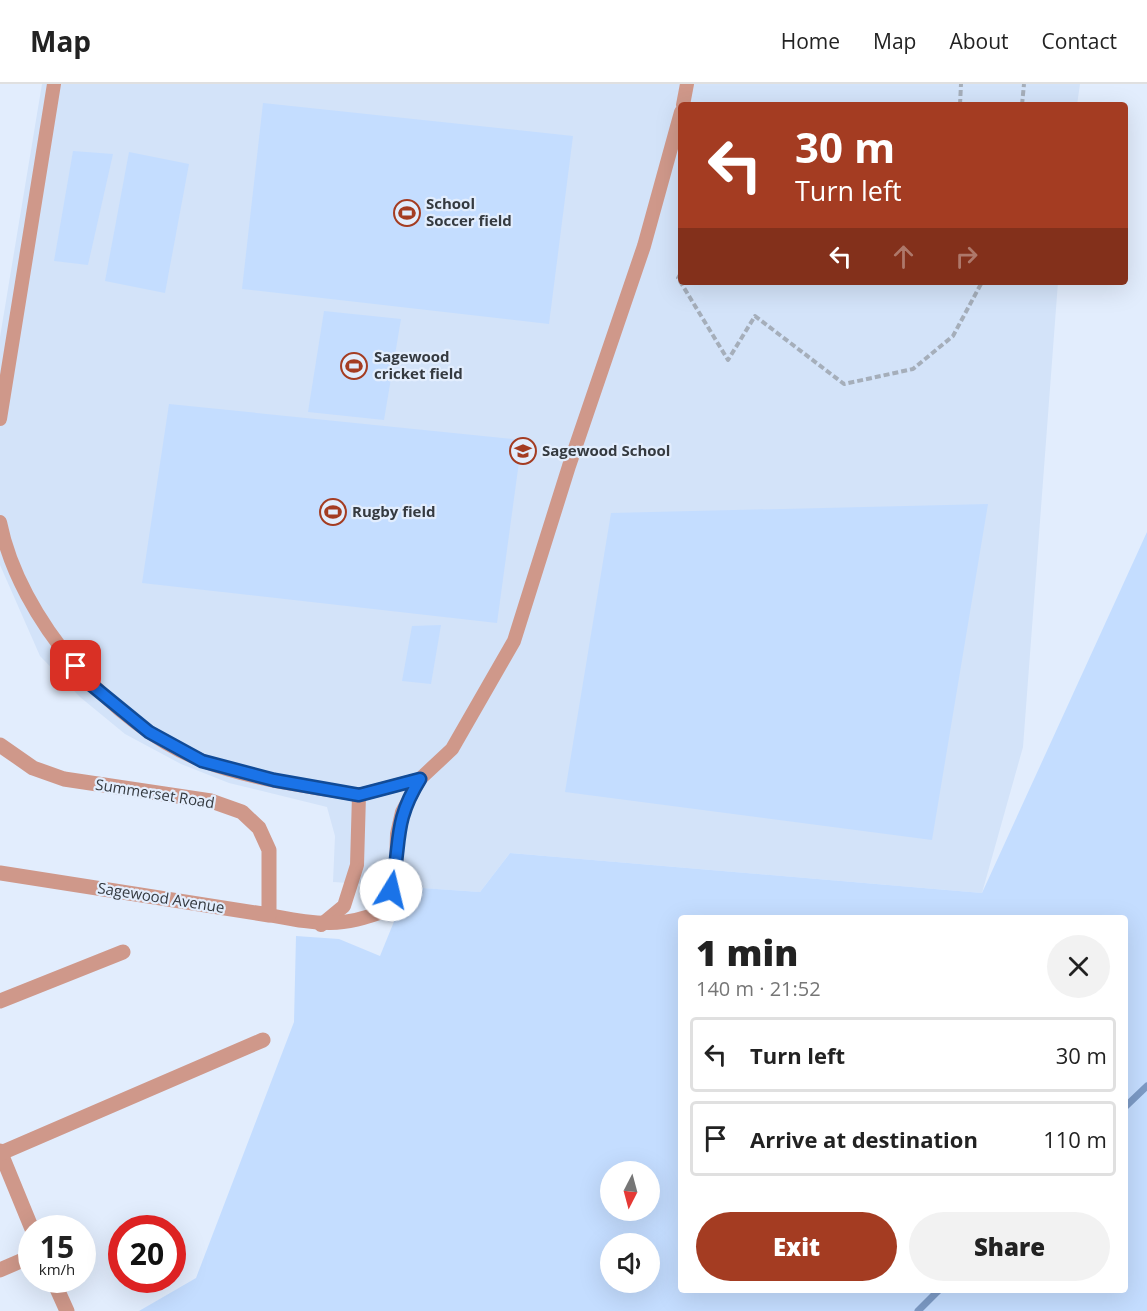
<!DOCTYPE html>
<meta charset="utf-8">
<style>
body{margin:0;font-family:"Open Sans",sans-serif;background:#f2f2f2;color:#222;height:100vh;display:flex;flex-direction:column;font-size:22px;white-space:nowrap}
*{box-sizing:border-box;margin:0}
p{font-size:20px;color:#767676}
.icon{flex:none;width:33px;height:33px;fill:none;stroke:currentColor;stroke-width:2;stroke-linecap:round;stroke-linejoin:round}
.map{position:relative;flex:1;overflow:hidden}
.details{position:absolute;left:678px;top:831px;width:450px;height:378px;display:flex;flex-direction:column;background:#fff;border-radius:6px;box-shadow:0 6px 24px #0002}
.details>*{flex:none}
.banner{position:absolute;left:678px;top:18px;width:450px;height:183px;border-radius:6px;box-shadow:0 6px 24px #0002;background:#a43c22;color:#fff;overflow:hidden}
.needle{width:39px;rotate:186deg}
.controls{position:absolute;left:600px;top:1077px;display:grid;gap:12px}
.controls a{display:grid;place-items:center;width:60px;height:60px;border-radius:50%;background:#fff;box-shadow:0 6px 24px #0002;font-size:30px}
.speed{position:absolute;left:18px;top:1131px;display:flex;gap:12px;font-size:30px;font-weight:700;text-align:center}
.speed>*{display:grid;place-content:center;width:78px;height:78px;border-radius:50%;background:#fff;box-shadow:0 6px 24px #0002;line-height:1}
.speed small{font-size:15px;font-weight:400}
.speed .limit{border:9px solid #d22;background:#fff;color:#111}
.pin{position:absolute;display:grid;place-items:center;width:51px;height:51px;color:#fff;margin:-26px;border-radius:12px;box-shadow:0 3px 9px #0006}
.me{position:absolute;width:66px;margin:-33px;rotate:9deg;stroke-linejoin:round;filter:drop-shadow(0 0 4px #0008)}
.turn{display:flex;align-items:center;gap:21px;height:126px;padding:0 18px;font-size:27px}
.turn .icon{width:78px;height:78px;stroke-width:2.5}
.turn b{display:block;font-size:42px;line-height:51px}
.lanes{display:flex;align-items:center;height:57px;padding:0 18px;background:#0003;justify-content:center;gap:30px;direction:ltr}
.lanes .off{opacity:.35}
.round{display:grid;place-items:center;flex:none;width:63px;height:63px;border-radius:32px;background:#f2f2f2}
.head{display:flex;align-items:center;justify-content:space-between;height:102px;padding:0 18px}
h1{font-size:36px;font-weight:800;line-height:45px}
.button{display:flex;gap:12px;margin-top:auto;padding:12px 18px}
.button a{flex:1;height:69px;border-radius:36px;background:#a43c22;color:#fff;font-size:24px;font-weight:800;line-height:69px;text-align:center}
.button a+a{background:#f2f2f2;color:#222}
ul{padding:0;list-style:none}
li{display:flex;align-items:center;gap:18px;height:75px;margin:0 12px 9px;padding:0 6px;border:3px solid #e0e0e0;border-radius:6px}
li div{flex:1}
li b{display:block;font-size:22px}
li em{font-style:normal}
header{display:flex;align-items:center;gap:36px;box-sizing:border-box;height:84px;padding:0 30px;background:#fff;border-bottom:2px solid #e0e0e0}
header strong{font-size:28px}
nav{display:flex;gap:33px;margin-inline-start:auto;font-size:21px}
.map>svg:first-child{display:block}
</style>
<header>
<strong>Map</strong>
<nav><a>Home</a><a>Map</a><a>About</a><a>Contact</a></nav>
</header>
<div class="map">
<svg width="1147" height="1227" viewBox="0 0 1147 1227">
<rect width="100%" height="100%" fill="#e2edfd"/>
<!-- built -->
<polygon fill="#d3e3f9" points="42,0 1080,0 1077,21 681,21 681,198 1058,198 1023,663 982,809 510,769 480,808 333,798 335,752 327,723 229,699 181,680 125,650 80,613 40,572 0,481 0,253"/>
<!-- green -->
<g fill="#c4ddff" fill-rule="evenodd">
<polygon points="263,19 573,52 549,240 242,205"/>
<polygon points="73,67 113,70 88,181 54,177"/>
<polygon points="129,68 189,80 165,209 105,197"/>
<polygon points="324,227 401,235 384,336 308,328"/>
<polygon points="169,320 522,356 497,539 142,499"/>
<polygon points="988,420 932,756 565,708 611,429"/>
<path d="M1147,448V1227H139L196,1194L294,938L296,852L339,855L380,872L408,803L480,808L510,769L982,809ZM681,834H1125V1206H681ZM610,1088H650V1126H610ZM610,1160H650V1198H610Z"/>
<polygon points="441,541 431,600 402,597 412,542"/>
</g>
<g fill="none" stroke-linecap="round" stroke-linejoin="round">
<!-- stream -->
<g stroke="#7c9ac5" stroke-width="7">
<polyline points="1125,1023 1147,1002"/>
<polyline points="918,1227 939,1206"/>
</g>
<!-- path -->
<g stroke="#a5aeba" stroke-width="4" stroke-dasharray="6 3" stroke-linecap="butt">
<polyline points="960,21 961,0"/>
<polyline points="1022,21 1024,0"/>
<polyline points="681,189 678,194 728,276 755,232 844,300 913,285 953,252 982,198"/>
</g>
<!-- service -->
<g stroke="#cf988a" stroke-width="14">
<polyline points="683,21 687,0"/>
<polyline points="0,335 54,0"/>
<path d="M0,438C19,534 112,642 203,677C252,696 307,702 359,711L357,781L344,822L321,841"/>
<polyline points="359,711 420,695 452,665 514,557 569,382 644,162 681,28"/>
<path d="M269,831C318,840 339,845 387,826L396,785L397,750L402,728L420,695"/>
</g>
<!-- minor -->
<g stroke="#cf988a" stroke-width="15">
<polyline points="0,661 33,684 64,695 211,717 242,728 259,744 269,766 269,831 0,789"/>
<polyline points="0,917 123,868"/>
<polyline points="0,1067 32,1145"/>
<polyline points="1,1069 263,956"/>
<polyline points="0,1186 32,1172"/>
<polyline points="53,1196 67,1227"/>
</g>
</g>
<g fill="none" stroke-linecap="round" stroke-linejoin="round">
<defs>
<path id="route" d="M76,582L89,599L149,648L202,677L274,696L359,711L420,695C392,740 402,759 391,806"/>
</defs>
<!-- route casing -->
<use href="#route" stroke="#114b97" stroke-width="15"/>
<!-- route -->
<use href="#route" stroke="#1a73e8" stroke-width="10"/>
</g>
<!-- icons -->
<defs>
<symbol id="stadium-ring" viewBox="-11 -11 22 22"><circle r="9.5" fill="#e2edfd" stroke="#a43c22" stroke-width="1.5"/><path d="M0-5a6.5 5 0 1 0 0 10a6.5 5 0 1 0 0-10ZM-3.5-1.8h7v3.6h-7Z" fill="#a43c22"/></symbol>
<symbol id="school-ring" viewBox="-11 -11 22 22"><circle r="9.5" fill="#e2edfd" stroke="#a43c22" stroke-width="1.5"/><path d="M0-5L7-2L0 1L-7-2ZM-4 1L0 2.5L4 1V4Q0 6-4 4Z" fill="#a43c22"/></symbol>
</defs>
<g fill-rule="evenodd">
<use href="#stadium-ring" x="392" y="114" width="30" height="30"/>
<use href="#stadium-ring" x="339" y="267" width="30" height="30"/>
<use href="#school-ring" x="508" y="352" width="30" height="30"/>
<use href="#stadium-ring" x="318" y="413" width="30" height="30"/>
</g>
<g text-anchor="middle" stroke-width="4.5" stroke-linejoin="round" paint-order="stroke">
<!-- poi labels -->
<g font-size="15" font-weight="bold" fill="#353a40" stroke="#e2edfd" text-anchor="start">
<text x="426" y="125">School<tspan x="426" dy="17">Soccer field</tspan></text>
<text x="374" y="278">Sagewood<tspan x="374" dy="17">cricket field</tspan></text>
<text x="542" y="372">Sagewood School</text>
<text x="352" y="433">Rugby field</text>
</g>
<!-- street labels -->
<g font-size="15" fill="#353a40" stroke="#e2edfd">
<text transform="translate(155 710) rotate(9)" y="5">Summerset Road</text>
<text transform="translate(161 814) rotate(9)" y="5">Sagewood Avenue</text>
</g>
</g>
</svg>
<div class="controls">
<a><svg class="needle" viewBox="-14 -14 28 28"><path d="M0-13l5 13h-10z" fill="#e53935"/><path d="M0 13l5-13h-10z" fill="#767676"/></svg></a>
<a><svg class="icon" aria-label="sound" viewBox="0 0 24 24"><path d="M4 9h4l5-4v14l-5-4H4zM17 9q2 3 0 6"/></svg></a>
</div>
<div class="speed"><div>15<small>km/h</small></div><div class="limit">20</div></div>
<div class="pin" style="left:76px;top:582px;background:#d93025"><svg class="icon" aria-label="arrive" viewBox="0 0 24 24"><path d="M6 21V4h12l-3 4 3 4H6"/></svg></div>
<svg class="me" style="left:391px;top:806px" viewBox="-20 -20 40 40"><circle r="19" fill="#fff"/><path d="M0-13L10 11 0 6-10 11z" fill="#1a73e8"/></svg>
<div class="banner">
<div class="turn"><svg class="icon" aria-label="left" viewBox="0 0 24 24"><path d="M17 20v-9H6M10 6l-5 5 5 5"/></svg><div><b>30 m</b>Turn left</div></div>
<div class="lanes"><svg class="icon" aria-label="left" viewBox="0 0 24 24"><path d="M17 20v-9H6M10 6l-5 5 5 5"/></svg><svg class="icon off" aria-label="ahead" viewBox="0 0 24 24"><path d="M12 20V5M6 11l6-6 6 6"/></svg><svg class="icon off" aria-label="right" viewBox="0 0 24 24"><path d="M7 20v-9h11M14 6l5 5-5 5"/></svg></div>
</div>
<section class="details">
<div class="head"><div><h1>1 min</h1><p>140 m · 21:52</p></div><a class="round"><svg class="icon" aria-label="close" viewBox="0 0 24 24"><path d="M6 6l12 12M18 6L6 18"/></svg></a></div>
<ul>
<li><svg class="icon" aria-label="left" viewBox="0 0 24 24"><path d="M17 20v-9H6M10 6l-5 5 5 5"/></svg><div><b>Turn left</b></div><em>30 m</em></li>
<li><svg class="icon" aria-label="arrive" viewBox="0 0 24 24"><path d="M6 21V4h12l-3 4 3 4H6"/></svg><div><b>Arrive at destination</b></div><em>110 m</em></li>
</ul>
<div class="button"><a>Exit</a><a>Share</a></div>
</section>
</div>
